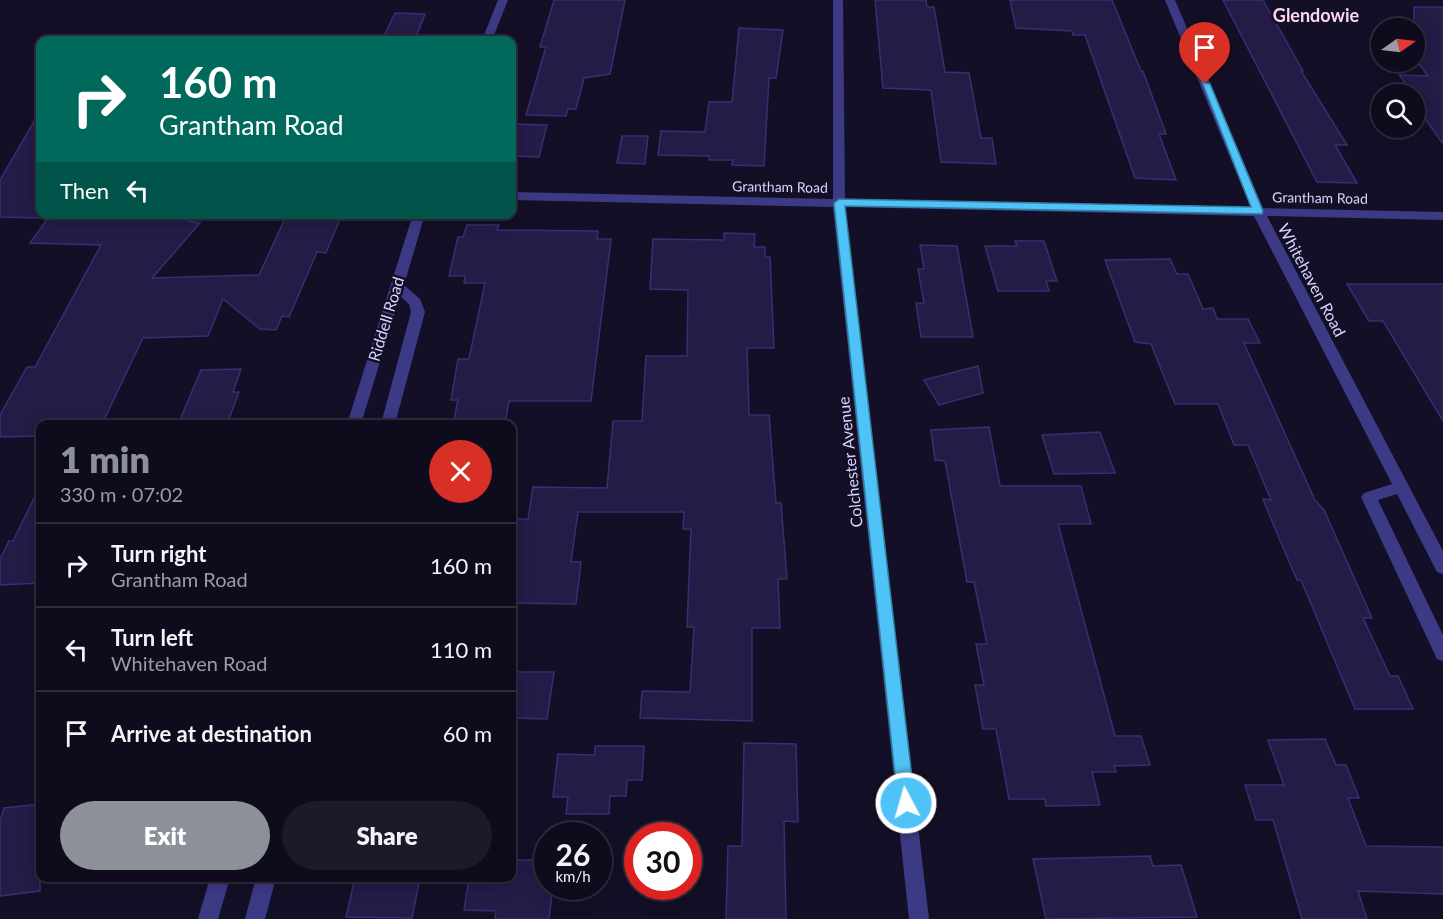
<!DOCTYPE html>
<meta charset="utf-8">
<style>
body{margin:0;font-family:Lato,sans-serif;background:#1c1929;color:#f1f3f6;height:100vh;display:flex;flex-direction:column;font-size:22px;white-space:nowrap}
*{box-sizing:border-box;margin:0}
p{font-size:20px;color:#9b9ba3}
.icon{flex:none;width:33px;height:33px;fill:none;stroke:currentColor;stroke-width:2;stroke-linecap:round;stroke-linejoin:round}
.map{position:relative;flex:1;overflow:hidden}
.side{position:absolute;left:36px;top:420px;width:480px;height:462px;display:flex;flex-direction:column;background:#0e0b1c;border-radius:12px;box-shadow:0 3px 15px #0003,0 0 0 2px #2e2b3b}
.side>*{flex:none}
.hud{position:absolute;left:36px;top:36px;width:480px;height:183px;border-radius:12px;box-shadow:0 3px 15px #0003,0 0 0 2px #2e2b3b;background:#00695c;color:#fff;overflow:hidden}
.needle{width:39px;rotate:76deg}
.fabs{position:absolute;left:1371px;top:18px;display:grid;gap:12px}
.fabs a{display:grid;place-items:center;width:54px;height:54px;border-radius:50%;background:#0e0b1c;box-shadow:0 3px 15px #0003,0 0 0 2px #2e2b3b;font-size:30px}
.speed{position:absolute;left:534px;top:822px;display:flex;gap:12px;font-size:30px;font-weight:700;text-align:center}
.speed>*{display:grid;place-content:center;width:78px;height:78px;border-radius:50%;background:#0e0b1c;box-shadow:0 3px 15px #0003,0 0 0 2px #2e2b3b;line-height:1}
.speed small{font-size:15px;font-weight:400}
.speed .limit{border:9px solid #d22;background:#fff;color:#111}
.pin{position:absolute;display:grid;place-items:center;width:51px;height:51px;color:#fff;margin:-62px -26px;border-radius:50% 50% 50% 0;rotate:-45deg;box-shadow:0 0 6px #0007}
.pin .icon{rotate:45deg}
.me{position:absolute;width:66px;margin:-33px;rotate:354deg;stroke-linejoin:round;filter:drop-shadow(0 0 4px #0008)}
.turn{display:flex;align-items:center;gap:21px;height:126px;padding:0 24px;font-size:27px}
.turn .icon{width:78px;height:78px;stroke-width:2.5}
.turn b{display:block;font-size:42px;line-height:51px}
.then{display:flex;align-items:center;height:57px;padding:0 24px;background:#0003;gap:12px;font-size:22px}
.round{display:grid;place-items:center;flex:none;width:63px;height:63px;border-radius:32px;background:#1c1929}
.summary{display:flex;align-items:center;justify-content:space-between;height:102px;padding:0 24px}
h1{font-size:36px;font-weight:800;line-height:45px;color:#8c9099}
.primary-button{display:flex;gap:12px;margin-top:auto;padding:12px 24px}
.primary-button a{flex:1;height:69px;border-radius:36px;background:#8c9099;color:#fff;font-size:24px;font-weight:800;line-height:69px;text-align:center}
.primary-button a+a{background:#1c1929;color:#f1f3f6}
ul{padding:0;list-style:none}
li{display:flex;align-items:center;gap:18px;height:84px;padding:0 24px;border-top:2px solid #2e2b3b}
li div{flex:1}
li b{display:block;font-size:22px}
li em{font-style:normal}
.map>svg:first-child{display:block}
</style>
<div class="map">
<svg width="1443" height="919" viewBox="0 0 1443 919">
<rect width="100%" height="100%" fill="#130f26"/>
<!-- building -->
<g fill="#241b47" stroke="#3b2d73" stroke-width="1.5">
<polygon points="554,0 625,0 610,74 584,78 576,109 568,109 566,116 526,115 546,47 540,47"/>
<polygon points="875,0 926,0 927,7 934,7 945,72 969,73 981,138 992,138 996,164 941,162 931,90 883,88"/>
<polygon points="1010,0 1112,0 1141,71 1143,71 1166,134 1159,134 1176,180 1135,178 1085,35 1073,35 1072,31 1016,28"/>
<polygon points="1223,0 1263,0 1303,71 1301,71 1347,145 1335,145 1357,183 1317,182"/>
<polygon points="1414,7 1443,7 1443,144 1414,103 1414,94 1399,75 1428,76 1414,57"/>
<polygon points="395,13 425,14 415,40 382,40"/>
<polygon points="739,28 783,30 776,78 769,78 764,166 732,165 733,160 709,160 709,156 658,155 661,131 705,132 709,102 732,102"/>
<polygon points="40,111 40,218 0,217 0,180"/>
<polygon points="512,124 547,125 539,157 512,156"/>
<polygon points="622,136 648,136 645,164 617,163"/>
<polygon points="51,214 149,214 200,223 152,278 259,275 287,214 342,214 326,253 317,252 289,317 282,316 276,330 260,329 223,299 208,336 143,338 103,422 40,424 40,436 0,437 0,415 27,367 35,367 101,245 30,243"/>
<polygon points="467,225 499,225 497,230 598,231 597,239 611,239 591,401 509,401 505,424 453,424 458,400 451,400 458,359 469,359 485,283 464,283 465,276 449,276 458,237 463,237"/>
<polygon points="724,233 755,234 754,247 765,247 765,257 770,257 774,348 747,348 749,415 769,415 776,503 781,503 787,579 778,579 780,628 752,628 752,721 640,718 642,691 690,692 694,627 687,627 691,529 683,529 684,512 578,512 571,562 581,562 576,604 512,603 512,519 528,519 533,487 607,488 613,421 642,421 646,356 687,356 688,290 650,289 653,239 724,240"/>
<polygon points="1015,241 1044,241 1057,281 1046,281 1049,291 998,291 985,246 1017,246"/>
<polygon points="920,245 957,246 973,337 921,337 916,303 924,303 918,269 924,269"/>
<polygon points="1170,259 1177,274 1188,274 1203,309 1213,308 1217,319 1248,319 1260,343 1244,343 1315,500 1324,510 1372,618 1363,618 1390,676 1398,676 1413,709 1355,709 1301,580 1297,580 1276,531 1263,499 1271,500 1248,445 1234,445 1218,404 1175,404 1151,344 1135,342 1105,260"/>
<polygon points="1347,284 1443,284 1443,421 1383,321 1369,321"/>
<polygon points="978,366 983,393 939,405 924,380"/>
<polygon points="241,369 233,392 239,392 229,419 180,420 201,370"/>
<polygon points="989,427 1000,486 1081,486 1091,524 1058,524 1115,736 1141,736 1150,765 1114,766 1116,772 1092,772 1100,805 1046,806 1045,799 1009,799 996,729 983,729 975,685 984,685 976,644 987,644 974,582 967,582 945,461 935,460 931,430"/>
<polygon points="1100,432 1115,473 1054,474 1042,435"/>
<polygon points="40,486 40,583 0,585 0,559 9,541 13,541"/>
<polygon points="512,672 554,672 547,719 512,718"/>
<polygon points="1325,739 1336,765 1346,765 1359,798 1348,798 1366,846 1443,847 1443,894 1358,891 1367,919 1302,919 1273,820 1256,820 1245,785 1284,785 1268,740"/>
<polygon points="744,743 796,744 798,822 784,821 786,919 726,919 728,846 742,846"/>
<polygon points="595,746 644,746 642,780 627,780 626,796 610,796 609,814 566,814 568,797 553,797 558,754 595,755"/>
<polygon points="40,804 40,891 0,896 0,821 4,808"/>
<polygon points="1150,856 1153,866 1181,865 1197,917 1046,919 1033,859"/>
<polygon points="512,860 548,860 548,886 553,886 549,919 495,919 496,911 464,910 469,878 512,878"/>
<polygon points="355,878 420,878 412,918 346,917"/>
</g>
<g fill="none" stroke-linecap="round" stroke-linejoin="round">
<!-- minor -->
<g fill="#3d3a85" fill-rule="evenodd">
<polygon points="498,0 508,0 492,40 482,40"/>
<polygon points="833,0 843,0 845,199 1251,208 1165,0 1175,0 1263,208 1443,212 1443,220 1267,216 1443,551 1443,574 1437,572 1397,494 1378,500 1443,635 1443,661 1437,659 1361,497 1364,493 1392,484 1254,216 845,207 929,919 909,919 833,207 512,200 512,192 833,199"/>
<polygon points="413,214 425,214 404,285 420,299 425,312 395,424 381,424 411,312 409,304 400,296 361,424 347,424"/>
<polygon points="210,878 230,878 218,919 198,919"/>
<polygon points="256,878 276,878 265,919 245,919"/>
</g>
</g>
<!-- route -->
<polygon fill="#4fc3f7" stroke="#337fa1" stroke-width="1.5" points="1202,82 1210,84 1263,211 1262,214 845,206 915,803 912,810 906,812 900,810 898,803 834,203 839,199 1251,207"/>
<g text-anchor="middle" stroke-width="5" stroke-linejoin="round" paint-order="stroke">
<!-- far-street labels -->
<g font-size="14" fill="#d9d4ff" stroke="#130f26">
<text transform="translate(780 187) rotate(1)" y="5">Grantham Road</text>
<text transform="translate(1320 198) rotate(1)" y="5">Grantham Road</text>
</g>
<!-- street labels -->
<g font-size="16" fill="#d9d4ff" stroke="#130f26">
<text transform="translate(1312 280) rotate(62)" y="6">Whitehaven Road</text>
<text transform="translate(386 319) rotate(-73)" y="6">Riddell Road</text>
<text transform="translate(850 462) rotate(-96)" y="6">Colchester Avenue</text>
</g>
<!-- far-district labels -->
<g font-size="18" font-weight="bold" fill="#ffd6f0" stroke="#130f26">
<text x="1316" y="22">Glendowie</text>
</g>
</g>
</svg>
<div class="fabs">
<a><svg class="needle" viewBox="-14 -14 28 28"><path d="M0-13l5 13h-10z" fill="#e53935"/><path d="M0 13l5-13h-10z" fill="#9b9ba3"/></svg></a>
<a><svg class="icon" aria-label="search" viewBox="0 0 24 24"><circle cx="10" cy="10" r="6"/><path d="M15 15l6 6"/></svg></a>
</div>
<div class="speed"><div>26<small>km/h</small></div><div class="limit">30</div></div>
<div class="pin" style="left:1205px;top:84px;background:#d93025"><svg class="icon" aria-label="arrive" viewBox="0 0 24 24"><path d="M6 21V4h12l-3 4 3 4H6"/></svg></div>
<svg class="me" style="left:906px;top:803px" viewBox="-20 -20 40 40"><circle r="17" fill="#4fc3f7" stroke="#fff" stroke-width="3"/><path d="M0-11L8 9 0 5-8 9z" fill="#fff"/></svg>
<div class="hud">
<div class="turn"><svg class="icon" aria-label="right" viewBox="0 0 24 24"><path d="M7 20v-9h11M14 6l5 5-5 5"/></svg><div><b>160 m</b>Grantham Road</div></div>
<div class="then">Then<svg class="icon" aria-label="left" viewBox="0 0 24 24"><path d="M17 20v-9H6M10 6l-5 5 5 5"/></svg></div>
</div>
<section class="side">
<div class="summary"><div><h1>1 min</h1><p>330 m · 07:02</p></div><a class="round" style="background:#d93025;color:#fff"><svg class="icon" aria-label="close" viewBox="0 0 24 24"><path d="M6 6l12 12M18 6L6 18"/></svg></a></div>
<ul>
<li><svg class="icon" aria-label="right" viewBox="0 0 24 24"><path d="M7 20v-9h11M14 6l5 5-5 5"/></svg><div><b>Turn right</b><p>Grantham Road</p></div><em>160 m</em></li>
<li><svg class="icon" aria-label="left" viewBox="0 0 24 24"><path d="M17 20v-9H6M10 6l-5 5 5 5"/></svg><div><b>Turn left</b><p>Whitehaven Road</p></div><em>110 m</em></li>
<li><svg class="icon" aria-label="arrive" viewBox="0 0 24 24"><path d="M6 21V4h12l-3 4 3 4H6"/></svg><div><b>Arrive at destination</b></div><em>60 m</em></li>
</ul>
<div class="primary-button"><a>Exit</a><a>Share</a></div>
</section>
</div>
